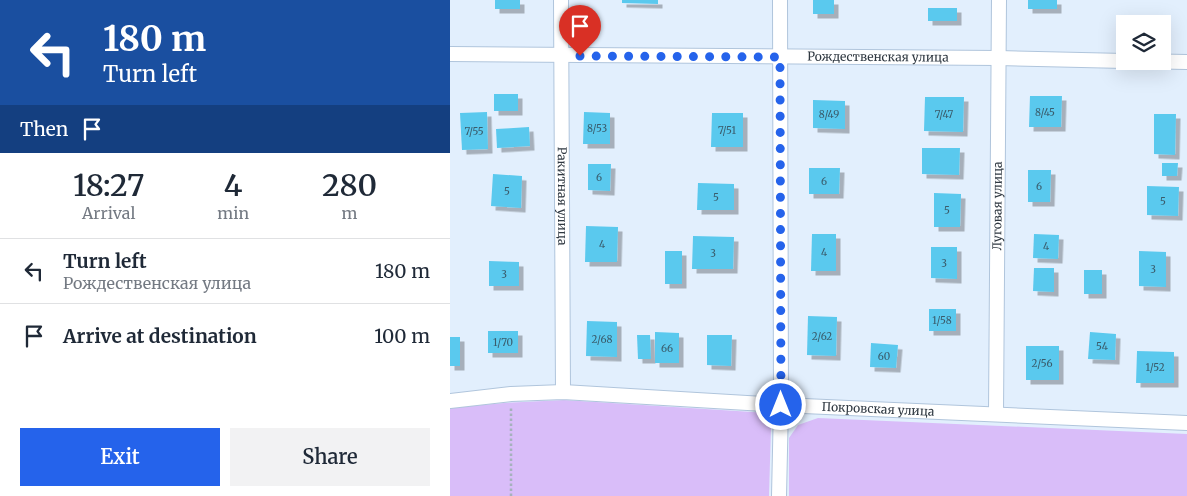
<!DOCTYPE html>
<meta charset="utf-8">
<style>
body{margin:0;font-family:Merriweather,serif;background:#f2f2f3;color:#1f2937;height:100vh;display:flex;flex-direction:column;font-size:19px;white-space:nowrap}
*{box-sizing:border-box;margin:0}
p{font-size:16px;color:#747a83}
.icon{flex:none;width:28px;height:28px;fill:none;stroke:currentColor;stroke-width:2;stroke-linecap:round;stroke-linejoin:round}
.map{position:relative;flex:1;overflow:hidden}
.drawer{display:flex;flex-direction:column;background:#fff;width:450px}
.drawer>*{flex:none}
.guide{background:#1a4fa0;color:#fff;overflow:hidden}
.buttons{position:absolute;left:666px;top:15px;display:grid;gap:10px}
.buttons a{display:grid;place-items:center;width:55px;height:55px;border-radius:0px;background:#fff;box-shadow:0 5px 20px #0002;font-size:25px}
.pin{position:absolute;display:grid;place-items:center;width:42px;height:42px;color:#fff;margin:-51px -21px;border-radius:50% 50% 50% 0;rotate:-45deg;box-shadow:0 0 5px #0007}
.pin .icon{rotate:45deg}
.me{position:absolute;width:55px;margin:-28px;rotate:0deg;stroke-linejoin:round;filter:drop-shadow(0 0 4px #0008)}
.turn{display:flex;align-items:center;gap:18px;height:105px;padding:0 20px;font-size:22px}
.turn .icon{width:65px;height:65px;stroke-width:2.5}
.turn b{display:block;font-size:35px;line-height:42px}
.then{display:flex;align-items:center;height:48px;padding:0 20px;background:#0003;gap:10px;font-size:19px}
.eta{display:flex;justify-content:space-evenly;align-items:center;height:85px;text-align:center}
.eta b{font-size:30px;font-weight:600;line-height:35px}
.cta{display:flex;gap:10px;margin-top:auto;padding:10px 20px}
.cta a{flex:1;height:58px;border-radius:0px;background:#2563eb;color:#fff;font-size:20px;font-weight:600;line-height:58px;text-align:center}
.cta a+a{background:#f2f2f3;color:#1f2937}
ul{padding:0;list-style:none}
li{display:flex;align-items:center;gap:15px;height:65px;padding:0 20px;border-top:1px solid #e0e1e3}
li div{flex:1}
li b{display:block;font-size:19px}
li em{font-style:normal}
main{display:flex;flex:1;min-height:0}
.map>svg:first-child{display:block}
</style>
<main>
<section class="drawer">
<div class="guide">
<div class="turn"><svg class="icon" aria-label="left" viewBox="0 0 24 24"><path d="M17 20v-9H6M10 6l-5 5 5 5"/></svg><div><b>180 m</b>Turn left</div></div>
<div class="then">Then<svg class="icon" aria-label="arrive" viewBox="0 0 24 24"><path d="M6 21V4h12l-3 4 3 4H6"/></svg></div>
</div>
<div class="eta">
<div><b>18:27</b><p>Arrival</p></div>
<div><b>4</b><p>min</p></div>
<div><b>280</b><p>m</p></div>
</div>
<ul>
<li><svg class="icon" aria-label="left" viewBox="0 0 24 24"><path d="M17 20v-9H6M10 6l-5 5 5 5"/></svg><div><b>Turn left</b><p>Рождественская улица</p></div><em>180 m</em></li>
<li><svg class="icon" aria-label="arrive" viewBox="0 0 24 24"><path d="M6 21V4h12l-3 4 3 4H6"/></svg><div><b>Arrive at destination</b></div><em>100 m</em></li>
</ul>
<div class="cta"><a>Exit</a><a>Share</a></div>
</section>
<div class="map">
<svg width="737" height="496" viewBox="0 0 737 496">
<defs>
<filter id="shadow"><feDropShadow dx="4.5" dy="4.5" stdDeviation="0" flood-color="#0004"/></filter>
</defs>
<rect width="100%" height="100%" fill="#e2effd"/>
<!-- green -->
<g fill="#d9bdf9">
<polygon points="114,400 317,413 321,427 319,496 0,496 0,408 54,403"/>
<polygon points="368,418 737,434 737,496 339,496 339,438 348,425"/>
</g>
<!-- building -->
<g fill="#5ac9ee" filter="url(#shadow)">
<rect x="45" y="0" width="25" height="9"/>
<polygon points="172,0 208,0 208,4 172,3"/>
<rect x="363" y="0" width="21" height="14"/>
<rect x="578" y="0" width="29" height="9"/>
<rect x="478" y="8" width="29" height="13"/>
<rect x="44" y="94" width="24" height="17"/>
<polygon points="580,96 612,96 611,127 579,127"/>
<polygon points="475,97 514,97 513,132 474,131"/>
<polygon points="363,100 395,101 395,129 363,128"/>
<polygon points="37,112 38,149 12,150 10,113"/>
<polygon points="134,112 160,113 160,144 133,144"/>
<polygon points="262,113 293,113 293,147 261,147"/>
<polygon points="704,114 726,114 725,155 704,154"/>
<polygon points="79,127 80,146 47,148 46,129"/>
<polygon points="472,148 510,148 509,175 472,174"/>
<polygon points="712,163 728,163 727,176 712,176"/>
<polygon points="138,164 161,164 160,191 138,190"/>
<polygon points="359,168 390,168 389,194 359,194"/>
<polygon points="578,170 601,170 600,202 578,202"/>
<polygon points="43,174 72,176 71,208 41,206"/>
<polygon points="248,183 284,184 284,210 247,210"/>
<polygon points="697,186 729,187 728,216 697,215"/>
<polygon points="484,193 511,194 510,227 484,227"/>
<polygon points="136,226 168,227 167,262 135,262"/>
<polygon points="362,234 386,234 386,271 361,271"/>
<polygon points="584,234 609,235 608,259 583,258"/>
<polygon points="243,236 284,237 283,269 242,269"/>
<polygon points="481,247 507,247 507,279 481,278"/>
<rect x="215" y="251" width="17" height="33"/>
<polygon points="689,251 716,252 716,287 689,286"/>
<polygon points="39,261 69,262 69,286 39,286"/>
<polygon points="584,268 604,268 604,292 583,291"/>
<rect x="634" y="270" width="18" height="24"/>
<rect x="479" y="309" width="27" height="22"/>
<polygon points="358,316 387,317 386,356 357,355"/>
<polygon points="137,321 167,322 167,357 136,356"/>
<rect x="38" y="331" width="30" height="22"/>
<polygon points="205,332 229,333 229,363 205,363"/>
<polygon points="640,332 666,334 665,360 638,359"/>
<polygon points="187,335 200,335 201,359 188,359"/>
<polygon points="257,335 282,335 281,366 257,365"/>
<rect x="0" y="337" width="10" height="29"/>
<polygon points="421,343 448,345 446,368 420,367"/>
<rect x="576" y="346" width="33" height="34"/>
<polygon points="687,351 724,352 724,383 686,383"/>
</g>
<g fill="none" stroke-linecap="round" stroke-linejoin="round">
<defs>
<g id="street">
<path id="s1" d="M111,0L113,392"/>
<path id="s2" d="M0,54L548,58L675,61"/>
<polyline points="686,61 737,62"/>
<path id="s3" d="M0,401L61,394L113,392L331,405L737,423"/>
<path id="s4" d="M546,414L549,0"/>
<polyline points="329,496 331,405 330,0"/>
</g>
</defs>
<!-- street casing -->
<use href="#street" stroke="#b0c5dc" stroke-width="16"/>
<!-- path -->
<polyline stroke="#a5b1bd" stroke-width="2.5" stroke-dasharray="2.5 2.5" stroke-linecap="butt" points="61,496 61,408"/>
<!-- street -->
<use href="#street" stroke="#fff" stroke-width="14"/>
</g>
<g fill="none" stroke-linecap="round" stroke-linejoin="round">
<!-- route -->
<polyline stroke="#2563eb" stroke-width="9" stroke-dasharray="0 16.2" points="130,56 330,57 331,405"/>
</g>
<g text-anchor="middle" stroke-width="4" stroke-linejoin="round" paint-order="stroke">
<!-- number labels -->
<g font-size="10" fill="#3a5c6c">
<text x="595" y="116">8/45</text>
<text x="379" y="118">8/49</text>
<text x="494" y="118">7/47</text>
<text x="147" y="132">8/53</text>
<text x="277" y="134">7/51</text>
<text x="24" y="135">7/55</text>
<text x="149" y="181">6</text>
<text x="374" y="185">6</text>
<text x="589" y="190">6</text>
<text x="57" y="195">5</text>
<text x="266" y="201">5</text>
<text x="713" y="205">5</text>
<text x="497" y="214">5</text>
<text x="152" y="248">4</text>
<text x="596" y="250">4</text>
<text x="374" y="256">4</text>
<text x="263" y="257">3</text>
<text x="494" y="267">3</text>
<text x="703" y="273">3</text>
<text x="54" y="278">3</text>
<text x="492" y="324">1/58</text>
<text x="372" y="340">2/62</text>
<text x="152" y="343">2/68</text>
<text x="53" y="346">1/70</text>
<text x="652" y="350">54</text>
<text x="217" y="352">66</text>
<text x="434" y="360">60</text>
<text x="592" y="367">2/56</text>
<text x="705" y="371">1/52</text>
</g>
<!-- street labels -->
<g font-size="12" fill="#2f3841" stroke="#fafafa">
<text dy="4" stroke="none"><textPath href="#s2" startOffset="428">Рождественская улица</textPath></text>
<text dy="4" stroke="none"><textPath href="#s1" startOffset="196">Ракитная улица</textPath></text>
<text dy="4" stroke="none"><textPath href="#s4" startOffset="208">Луговая улица</textPath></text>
<text dy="4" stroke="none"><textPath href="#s3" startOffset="429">Покровская улица</textPath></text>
</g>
</g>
</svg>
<div class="buttons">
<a><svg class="icon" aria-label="layers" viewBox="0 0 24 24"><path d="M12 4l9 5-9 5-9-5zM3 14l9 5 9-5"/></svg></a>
</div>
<div class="pin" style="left:130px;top:56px;background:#d93025"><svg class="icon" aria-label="arrive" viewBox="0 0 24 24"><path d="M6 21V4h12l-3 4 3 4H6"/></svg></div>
<svg class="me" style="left:331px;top:405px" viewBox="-20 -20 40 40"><circle r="17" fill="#2563eb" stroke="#fff" stroke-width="3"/><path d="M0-11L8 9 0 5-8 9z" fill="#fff"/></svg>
</div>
</main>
